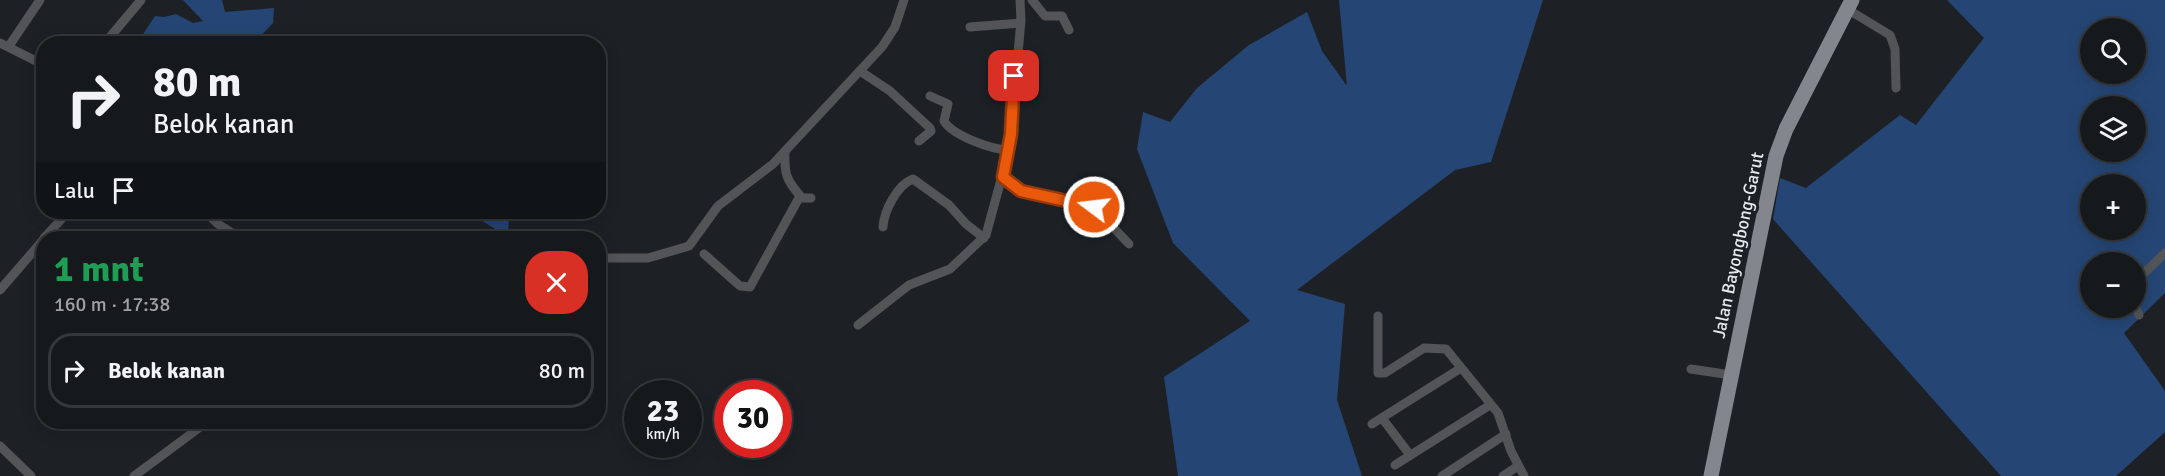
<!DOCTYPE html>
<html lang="id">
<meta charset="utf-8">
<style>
body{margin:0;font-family:Signika,sans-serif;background:#232629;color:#f1f3f6;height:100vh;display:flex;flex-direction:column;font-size:22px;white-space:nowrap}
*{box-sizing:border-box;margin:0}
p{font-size:20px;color:#9ea0a3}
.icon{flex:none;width:33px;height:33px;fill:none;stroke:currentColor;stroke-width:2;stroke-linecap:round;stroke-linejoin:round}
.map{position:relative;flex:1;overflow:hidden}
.sheet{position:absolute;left:36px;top:231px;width:570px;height:198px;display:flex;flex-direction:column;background:#16191c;border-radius:24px;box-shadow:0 3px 15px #0003,0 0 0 2px #35383b}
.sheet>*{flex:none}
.banner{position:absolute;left:36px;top:36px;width:570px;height:183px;border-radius:24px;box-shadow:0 3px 15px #0003,0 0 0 2px #35383b;background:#16191c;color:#f1f3f6;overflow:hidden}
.buttons{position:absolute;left:2080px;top:18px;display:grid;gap:12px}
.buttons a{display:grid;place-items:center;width:66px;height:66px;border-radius:50%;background:#16191c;box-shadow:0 3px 15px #0003,0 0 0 2px #35383b;font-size:30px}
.speed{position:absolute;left:624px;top:380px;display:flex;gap:12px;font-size:30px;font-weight:700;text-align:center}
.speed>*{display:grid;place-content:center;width:78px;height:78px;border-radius:50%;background:#16191c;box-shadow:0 3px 15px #0003,0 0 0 2px #35383b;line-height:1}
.speed small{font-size:15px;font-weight:400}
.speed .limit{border:9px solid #d22;background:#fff;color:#111}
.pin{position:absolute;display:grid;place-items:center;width:51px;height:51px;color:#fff;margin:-26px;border-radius:12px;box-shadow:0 3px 9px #0006}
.me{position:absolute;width:66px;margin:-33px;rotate:285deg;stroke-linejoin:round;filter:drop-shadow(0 0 4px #0008)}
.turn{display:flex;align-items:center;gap:21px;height:126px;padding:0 18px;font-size:27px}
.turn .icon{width:78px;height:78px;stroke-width:2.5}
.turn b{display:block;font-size:42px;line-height:51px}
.then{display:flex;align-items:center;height:57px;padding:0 18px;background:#0003;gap:12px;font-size:22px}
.round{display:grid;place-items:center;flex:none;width:63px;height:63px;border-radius:24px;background:#232629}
.summary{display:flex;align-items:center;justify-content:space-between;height:102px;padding:0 18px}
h1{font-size:36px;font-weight:700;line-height:45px;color:#1e9e55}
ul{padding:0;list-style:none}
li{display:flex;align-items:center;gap:18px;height:75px;margin:0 12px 9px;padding:0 6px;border:3px solid #35383b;border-radius:24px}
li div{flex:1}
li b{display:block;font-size:22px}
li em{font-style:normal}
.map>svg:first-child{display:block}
</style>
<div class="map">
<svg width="2165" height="476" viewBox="0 0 2165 476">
<rect width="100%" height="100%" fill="#1d2126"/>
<!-- green -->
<g fill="#254674" fill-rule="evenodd">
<polygon points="183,0 222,0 225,12 274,8 273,23 254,43 149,44 140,39 155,16 164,17 176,14 193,23 203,21"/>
<polygon points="1339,0 1543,0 1491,162 1455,170 1297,290 1345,304 1337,400 1362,476 1178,476 1164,377 1250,321 1173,243 1137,149 1143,112 1170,122 1197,88 1249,45 1307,12 1322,51 1347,86"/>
<path d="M1947,0H2165V293L2124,333L2165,391V432L2116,476H2001L1773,219L1780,178L1806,188L1900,115L1916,125L1984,38ZM2091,28H2136V74H2091ZM2091,106H2136V152H2091ZM2091,184H2136V230H2091ZM2091,262H2136V308H2091Z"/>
<polygon points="468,212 509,212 508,237"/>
</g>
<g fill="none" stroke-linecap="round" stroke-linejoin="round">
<!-- street -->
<g stroke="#525457" stroke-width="9">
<polyline points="1032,0 1045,16 1062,16 1069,30"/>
<polyline points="1847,9 1890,35 1895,49 1896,88"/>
<polyline points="970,27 1020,23"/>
<polyline points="110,37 141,0"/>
<polyline points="0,43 44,65"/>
<polyline points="9,46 40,0"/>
<polyline points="860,71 890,91 930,128 931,131 919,141"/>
<path d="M930,96L948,104L944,121C953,136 993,150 1009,150"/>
<path d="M785,151C784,174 786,180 802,198H811"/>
<polyline points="1003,177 1021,191 1094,207 1129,244"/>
<polyline points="205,212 218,224 240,238"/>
<path d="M883,227C884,211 897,185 913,179L949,205L966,224L984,238"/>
<polyline points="44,238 68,212"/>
<polyline points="704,254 740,286 750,287 800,196"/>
<polyline points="598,258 648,258 689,246 718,206 773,164 882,47 895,27 904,0"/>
<polyline points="2136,281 2165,253"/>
<polyline points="0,290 44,239"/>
<polyline points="2136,308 2139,315"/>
<polyline points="1378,316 1378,373 1385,373 1424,348 1446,349 1498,413 1511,451 1524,476"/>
<polyline points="858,325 909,285 950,269 986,235 1009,150 1021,21 1020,0"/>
<polyline points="1691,369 1731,375"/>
<polyline points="1382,418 1410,455"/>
<polyline points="1372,424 1461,368"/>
<polyline points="0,446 31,476"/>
<polyline points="1395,465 1490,405"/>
<polyline points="134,476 207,422"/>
<polyline points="1442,476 1506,434"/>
<polyline points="1503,476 1518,466"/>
</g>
<!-- primary -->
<polyline stroke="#83878d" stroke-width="15" points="1711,476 1776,156 1786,129 1852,0"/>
</g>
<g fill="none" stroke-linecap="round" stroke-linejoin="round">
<defs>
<polyline id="route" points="1014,76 1011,134 1003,177 1021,191 1094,207"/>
</defs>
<!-- route casing -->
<use href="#route" stroke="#983908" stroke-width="15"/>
<!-- route -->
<use href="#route" stroke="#ea580c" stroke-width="10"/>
</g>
<g text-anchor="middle" stroke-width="6" stroke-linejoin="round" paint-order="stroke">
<!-- street labels -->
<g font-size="18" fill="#e6e9ed" stroke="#1d2126">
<text transform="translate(1738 245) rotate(-78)" y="6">Jalan Bayongbong-Garut</text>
</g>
</g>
</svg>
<div class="buttons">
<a><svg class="icon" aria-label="search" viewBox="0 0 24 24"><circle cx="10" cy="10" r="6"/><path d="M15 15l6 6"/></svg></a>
<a><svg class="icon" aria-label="layers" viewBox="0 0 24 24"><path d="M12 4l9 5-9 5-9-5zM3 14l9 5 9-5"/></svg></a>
<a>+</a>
<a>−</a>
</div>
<div class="speed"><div>23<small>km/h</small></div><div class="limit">30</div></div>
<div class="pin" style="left:1014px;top:76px;background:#d93025"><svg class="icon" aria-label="arrive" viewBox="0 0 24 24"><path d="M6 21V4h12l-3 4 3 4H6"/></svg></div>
<svg class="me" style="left:1094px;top:207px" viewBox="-20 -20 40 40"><circle r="17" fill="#ea580c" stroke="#fff" stroke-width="3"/><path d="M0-11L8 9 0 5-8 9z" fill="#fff"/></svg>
<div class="banner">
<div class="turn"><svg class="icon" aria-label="right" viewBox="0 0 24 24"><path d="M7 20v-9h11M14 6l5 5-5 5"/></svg><div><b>80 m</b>Belok kanan</div></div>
<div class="then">Lalu<svg class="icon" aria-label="arrive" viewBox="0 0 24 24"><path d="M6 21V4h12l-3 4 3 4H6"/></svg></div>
</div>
<section class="sheet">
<div class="summary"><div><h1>1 mnt</h1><p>160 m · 17:38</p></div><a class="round" style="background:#d93025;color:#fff"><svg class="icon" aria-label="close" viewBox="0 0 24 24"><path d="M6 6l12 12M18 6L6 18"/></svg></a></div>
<ul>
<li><svg class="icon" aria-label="right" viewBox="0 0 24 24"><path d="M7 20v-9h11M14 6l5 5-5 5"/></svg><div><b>Belok kanan</b></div><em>80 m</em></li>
</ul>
</section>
</div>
